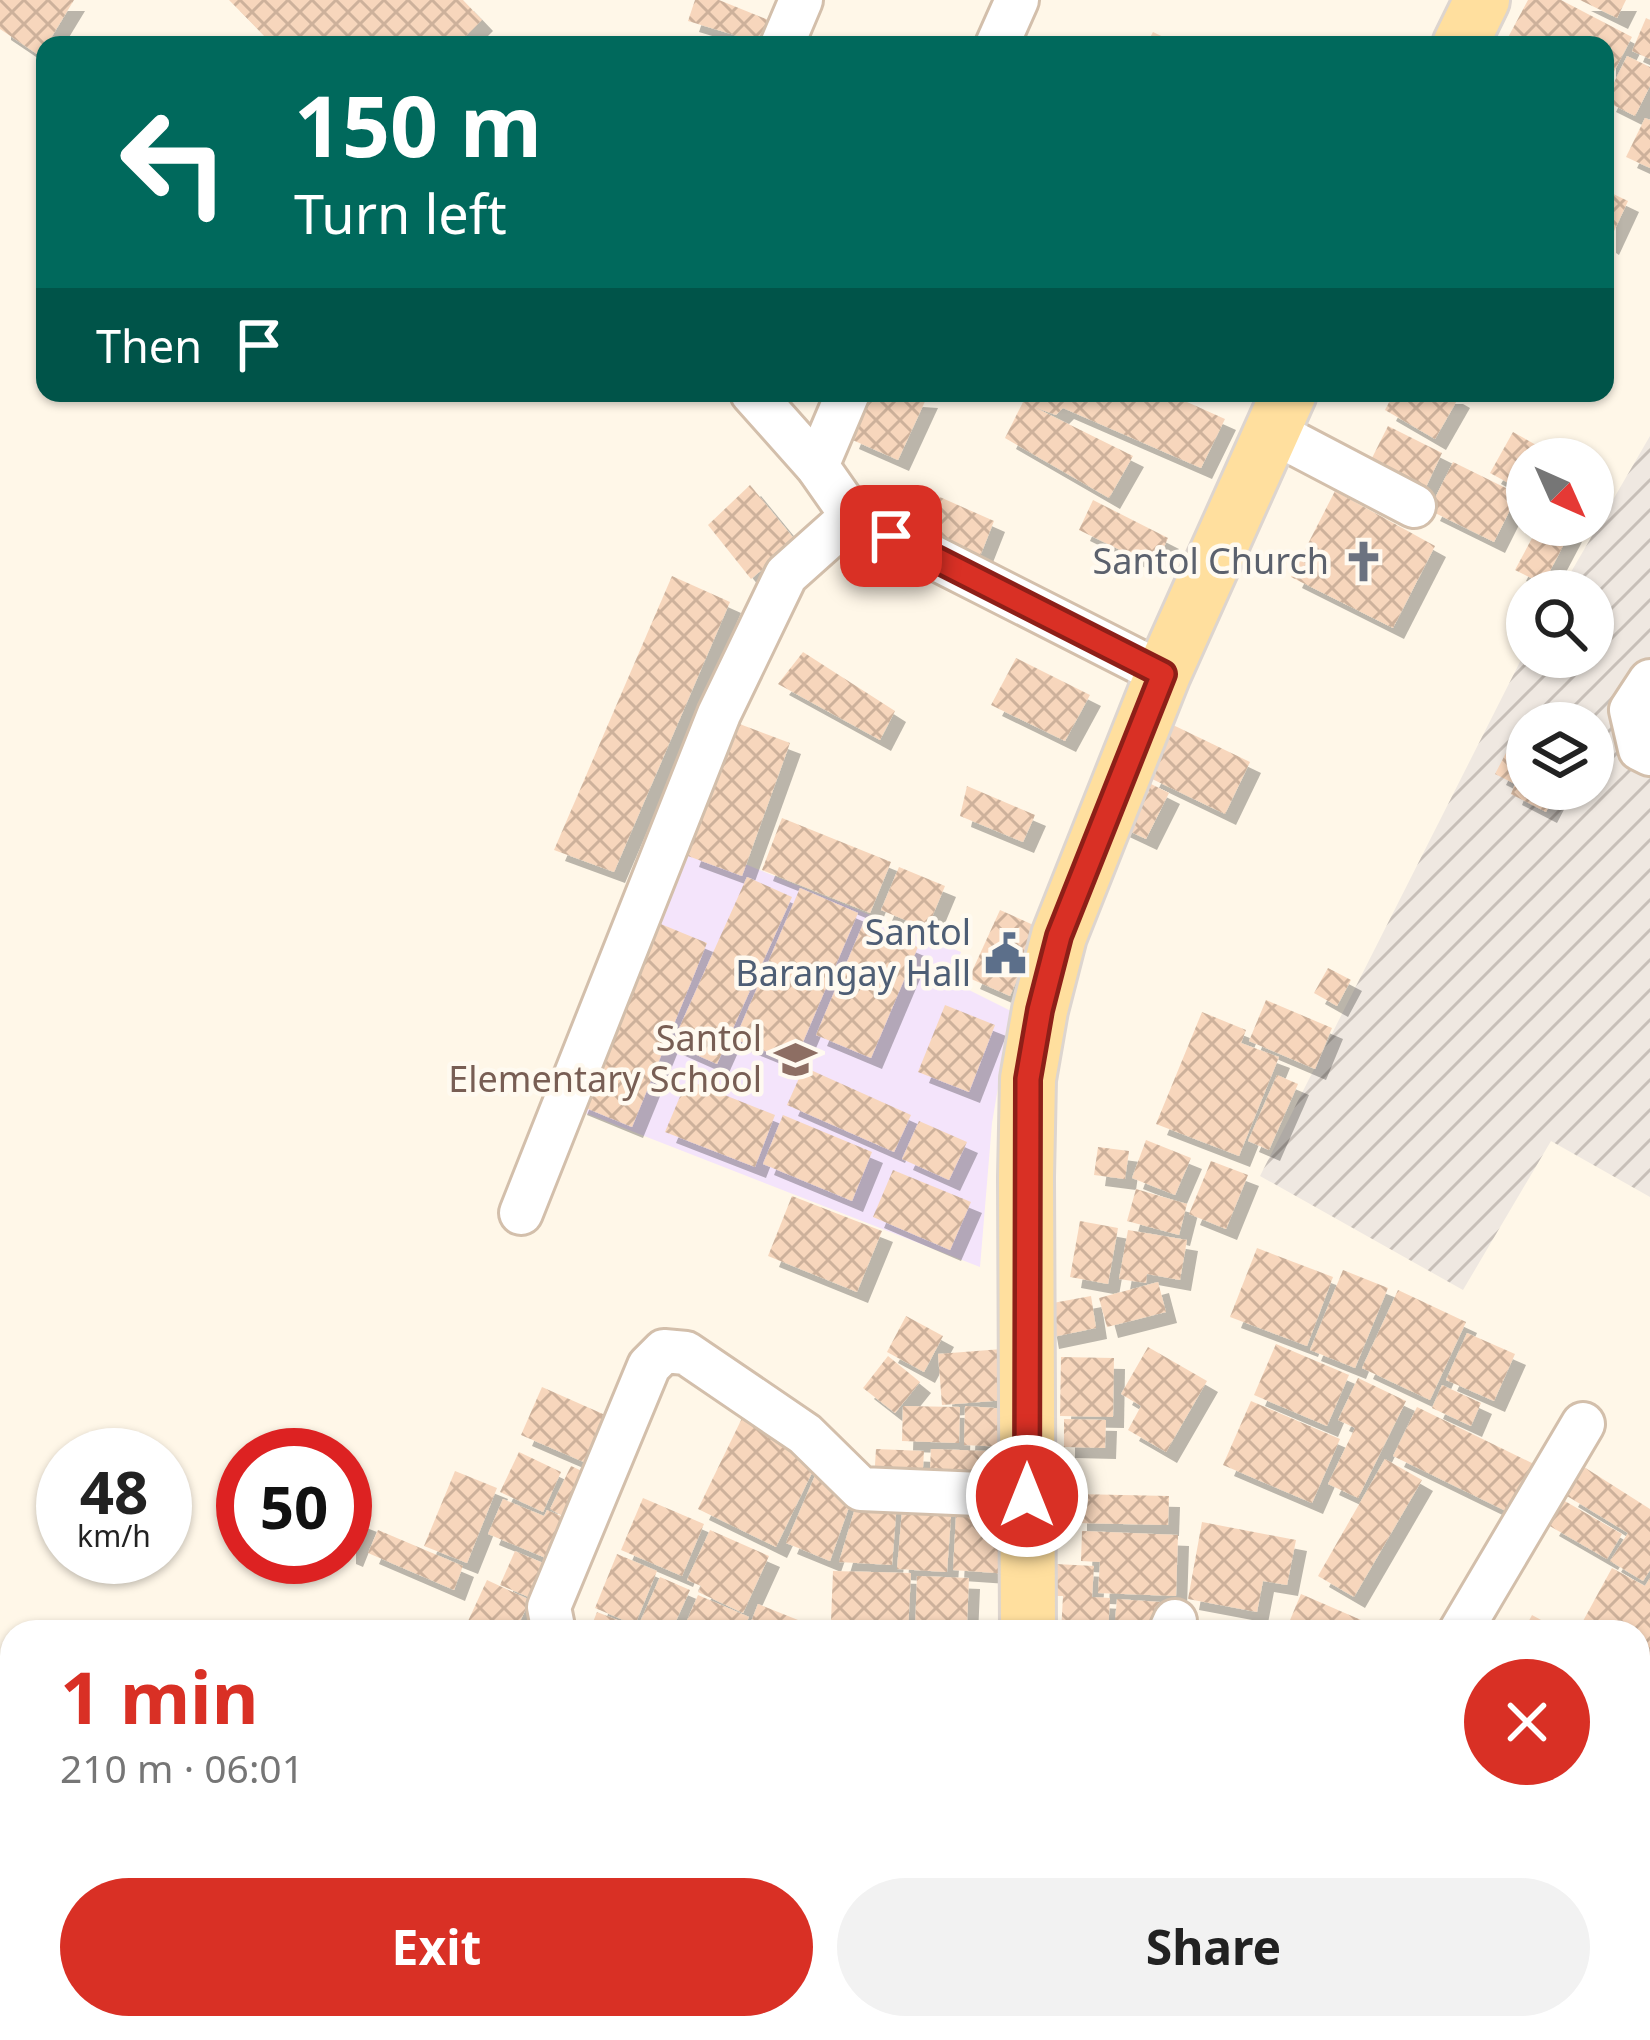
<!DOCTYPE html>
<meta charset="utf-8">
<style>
body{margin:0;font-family:"Noto Sans",sans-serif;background:#f2f2f2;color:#222;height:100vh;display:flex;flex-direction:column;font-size:45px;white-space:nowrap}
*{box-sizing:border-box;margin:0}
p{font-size:39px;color:#767676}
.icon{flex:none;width:66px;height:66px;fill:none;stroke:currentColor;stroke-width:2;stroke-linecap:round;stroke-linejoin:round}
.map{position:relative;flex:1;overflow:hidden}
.panel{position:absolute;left:0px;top:1620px;width:1650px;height:420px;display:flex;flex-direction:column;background:#fff;border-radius:36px 36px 0 0;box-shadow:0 3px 9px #0004}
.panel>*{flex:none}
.banner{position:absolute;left:36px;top:36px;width:1578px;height:366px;border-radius:24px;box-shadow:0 3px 9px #0004;background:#00695c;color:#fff;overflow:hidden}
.needle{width:78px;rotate:135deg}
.tools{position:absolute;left:1506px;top:438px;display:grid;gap:24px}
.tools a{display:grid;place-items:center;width:108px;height:108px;border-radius:50%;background:#fff;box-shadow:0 3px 9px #0004;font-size:60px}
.speed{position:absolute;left:36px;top:1428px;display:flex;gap:24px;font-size:60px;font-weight:700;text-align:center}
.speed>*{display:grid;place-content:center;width:156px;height:156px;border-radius:50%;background:#fff;box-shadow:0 3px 9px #0004;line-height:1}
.speed small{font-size:30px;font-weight:400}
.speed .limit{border:18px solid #d22;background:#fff;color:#111}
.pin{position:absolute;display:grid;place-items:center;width:102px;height:102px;color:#fff;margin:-51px;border-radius:24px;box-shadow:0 6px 18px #0006}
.me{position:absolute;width:132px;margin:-66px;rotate:0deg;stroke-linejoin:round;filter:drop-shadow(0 0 9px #0008)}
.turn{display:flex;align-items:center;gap:42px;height:252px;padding:0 60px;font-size:54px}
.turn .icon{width:156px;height:156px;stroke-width:2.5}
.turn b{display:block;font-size:84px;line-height:102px}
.then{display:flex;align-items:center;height:114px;padding:0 60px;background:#0003;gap:24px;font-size:45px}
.round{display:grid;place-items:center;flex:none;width:126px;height:126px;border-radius:63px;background:#f2f2f2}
.headline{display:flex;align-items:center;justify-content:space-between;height:204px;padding:0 60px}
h1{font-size:72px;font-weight:700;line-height:90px;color:#d93025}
.action{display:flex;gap:24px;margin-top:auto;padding:24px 60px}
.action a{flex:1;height:138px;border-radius:72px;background:#d93025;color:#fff;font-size:48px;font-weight:700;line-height:138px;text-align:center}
.action a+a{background:#f2f2f2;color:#222}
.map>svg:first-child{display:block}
</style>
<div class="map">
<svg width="1650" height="2040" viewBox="0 0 1650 2040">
<defs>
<pattern id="industrial-furrows" width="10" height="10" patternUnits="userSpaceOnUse" patternTransform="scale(3)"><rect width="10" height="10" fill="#efe8e1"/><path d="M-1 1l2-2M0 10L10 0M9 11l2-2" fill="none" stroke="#c7bfb8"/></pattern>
<pattern id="building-cross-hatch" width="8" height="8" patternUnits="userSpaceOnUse" patternTransform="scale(3)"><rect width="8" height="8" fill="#f7d6bc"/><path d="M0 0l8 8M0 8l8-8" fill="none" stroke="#cdb19b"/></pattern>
<filter id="shadow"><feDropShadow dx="11" dy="11" stdDeviation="0" flood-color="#0004"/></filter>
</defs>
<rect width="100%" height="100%" fill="#fff7e8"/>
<!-- industrial -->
<path fill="url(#industrial-furrows)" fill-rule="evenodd" d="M1650,436V1197L1551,1141L1463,1290L1260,1176L1527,648V657H1593V591H1560ZM1527,723H1593V789H1527Z"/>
<!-- education -->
<polygon fill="#f4e4fb" points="681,838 961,952 951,981 1011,1011 992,1123 980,1267 570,1107"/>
<!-- building -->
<g fill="url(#building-cross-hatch)" filter="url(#shadow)">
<polygon points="0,0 74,0 40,56 0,29"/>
<polygon points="229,0 463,0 482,20 457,45 392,42 389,45 273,45"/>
<polygon points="695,0 719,0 776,23 767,45 688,21"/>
<polygon points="1528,0 1561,0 1632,37 1605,89 1605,45 1504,45"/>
<polygon points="1580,0 1626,0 1617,18"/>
<polygon points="1646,18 1650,20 1650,59 1632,51"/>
<polygon points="1153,32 1180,45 1146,45"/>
<polygon points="1627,56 1650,67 1650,86 1635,116 1605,101"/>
<polygon points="1645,118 1650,120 1650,168 1626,157"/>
<polygon points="1605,190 1628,201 1608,244 1605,242"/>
<polygon points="866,393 927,397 898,460 848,438"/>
<polygon points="1015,393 1167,393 1225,419 1201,468 1063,408 1056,415 1034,407 1133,456 1109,498 1005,438 1023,402 1013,398"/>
<polygon points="1394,393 1452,393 1459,397 1435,439 1385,410"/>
<polygon points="1388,426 1442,453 1426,487 1371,460"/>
<polygon points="1513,432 1561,459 1527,459 1527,493 1490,473"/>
<polygon points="1453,462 1518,494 1494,542 1429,510"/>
<polygon points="750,485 796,541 751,579 708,525"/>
<polygon points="1335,491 1435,546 1393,628 1291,577"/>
<polygon points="933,494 994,521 977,564 913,531"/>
<polygon points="1093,500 1168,538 1155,567 1079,530"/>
<polygon points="1523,500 1527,502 1527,525 1514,519"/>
<polygon points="1539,525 1560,525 1571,531 1543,584 1515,570"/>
<polygon points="672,576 730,602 614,872 554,850"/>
<polygon points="803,652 895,711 880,740 778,684"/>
<polygon points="1016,658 1090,695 1065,741 991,705"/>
<polygon points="737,723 790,743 742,876 688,856"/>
<polygon points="1173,725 1250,762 1225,814 1148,777"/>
<polygon points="1518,730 1527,734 1527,789 1558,789 1546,812 1511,794 1515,784 1495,774"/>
<polygon points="1133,775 1169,793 1146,839 1110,822"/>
<polygon points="967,786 1035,815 1023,842 960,816"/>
<polygon points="782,818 891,862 870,913 762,870"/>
<polygon points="899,867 945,886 927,929 881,910"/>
<polygon points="747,877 792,897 717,1064 672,1044"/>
<polygon points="800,888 858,913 794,1063 735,1039"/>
<polygon points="1000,910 1040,928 1010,996 969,978"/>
<polygon points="651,920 707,943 632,1127 576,1104"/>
<polygon points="863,924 918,947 871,1058 816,1035"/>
<polygon points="1328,968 1351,980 1337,1006 1314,993"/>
<polygon points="1266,1000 1332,1028 1315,1069 1249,1041"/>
<polygon points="945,1005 995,1025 969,1092 918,1072"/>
<polygon points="1202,1012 1246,1030 1241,1043 1279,1057 1239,1156 1156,1124"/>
<polygon points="804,1067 911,1115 894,1152 787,1105"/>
<polygon points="1277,1075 1298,1084 1269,1150 1248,1141"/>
<polygon points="687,1080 775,1115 755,1167 665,1132"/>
<polygon points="783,1115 872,1152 852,1201 763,1164"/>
<polygon points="919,1121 967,1142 949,1180 902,1159"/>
<polygon points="1146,1140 1191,1158 1175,1195 1132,1178"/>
<polygon points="1098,1147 1129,1151 1125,1179 1094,1175"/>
<polygon points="1211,1161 1248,1175 1226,1229 1189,1214"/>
<polygon points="893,1170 971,1202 950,1250 873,1217"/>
<polygon points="1136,1189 1187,1204 1179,1235 1127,1221"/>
<polygon points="792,1196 882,1231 857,1292 768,1256"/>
<polygon points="1080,1221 1118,1228 1108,1284 1070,1277"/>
<polygon points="1128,1230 1187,1240 1180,1280 1147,1274 1146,1283 1119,1279"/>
<polygon points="1257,1248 1333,1277 1307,1346 1230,1317"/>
<polygon points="1343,1270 1388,1288 1355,1368 1310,1350"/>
<polygon points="1158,1282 1166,1312 1107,1327 1099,1298"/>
<polygon points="1398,1290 1466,1322 1430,1400 1362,1368"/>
<polygon points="1091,1296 1096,1328 1048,1338 1042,1305"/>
<polygon points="906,1316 943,1336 924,1372 887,1352"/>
<polygon points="1467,1333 1515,1354 1494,1401 1446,1380"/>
<polygon points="1276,1344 1349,1375 1327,1426 1254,1395"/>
<polygon points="1148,1347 1207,1381 1166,1452 1128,1430 1141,1406 1121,1394"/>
<polygon points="1002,1349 1006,1400 942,1405 938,1354"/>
<polygon points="888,1356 920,1382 895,1413 863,1388"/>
<polygon points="1061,1357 1114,1358 1113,1417 1060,1416"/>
<polygon points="1358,1378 1406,1401 1358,1498 1328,1484 1355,1428 1338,1420"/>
<polygon points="1442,1385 1481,1403 1471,1426 1432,1408"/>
<polygon points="542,1387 621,1422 600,1469 521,1435"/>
<polygon points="1251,1401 1340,1439 1312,1503 1223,1465"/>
<polygon points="903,1406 960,1407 959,1443 902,1441"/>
<polygon points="965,1406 1009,1409 1007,1447 964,1445"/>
<polygon points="1417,1407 1536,1465 1512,1514 1393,1456"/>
<polygon points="744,1414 822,1452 776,1547 698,1509"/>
<polygon points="1064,1419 1106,1420 1105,1448 1064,1447"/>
<polygon points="876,1449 924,1451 922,1484 874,1481"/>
<polygon points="931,1449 1019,1452 1017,1490 929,1487"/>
<polygon points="519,1452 561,1472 543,1512 500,1492"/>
<polygon points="1385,1459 1422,1480 1354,1597 1318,1576"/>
<polygon points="820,1464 854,1493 830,1561 786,1543"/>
<polygon points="571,1466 597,1478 560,1564 488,1534 503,1499 544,1516 547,1510 566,1518 550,1509"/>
<polygon points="1584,1467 1650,1509 1650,1570 1643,1581 1610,1561 1628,1533 1567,1496"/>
<polygon points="455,1471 497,1488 467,1563 424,1546"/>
<polygon points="1076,1494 1169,1496 1168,1525 1076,1523"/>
<polygon points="859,1495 897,1502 892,1565 839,1562"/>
<polygon points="643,1498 704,1524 682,1576 621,1550"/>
<polygon points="957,1498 1016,1501 1011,1574 953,1570"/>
<polygon points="903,1499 952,1503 947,1572 897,1569"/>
<polygon points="1563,1500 1622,1534 1607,1559 1548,1525"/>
<polygon points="345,1513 366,1521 352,1556 345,1553"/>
<polygon points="1202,1522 1296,1540 1287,1585 1263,1581 1257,1612 1188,1599"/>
<polygon points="378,1530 463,1566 454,1590 368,1553"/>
<polygon points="710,1530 769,1556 743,1613 698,1592 701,1586 687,1580"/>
<polygon points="1082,1531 1178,1535 1176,1596 1098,1593 1100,1562 1081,1561"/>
<polygon points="515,1551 550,1566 536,1600 500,1585"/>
<polygon points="617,1554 657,1571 635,1625 595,1608"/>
<polygon points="1056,1564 1094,1566 1092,1597 1110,1598 1108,1632 1061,1632 1063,1596 1054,1596"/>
<polygon points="1612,1568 1645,1586 1650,1578 1650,1654 1643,1667 1638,1665 1638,1632 1577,1632"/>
<polygon points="833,1571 911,1573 908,1632 866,1632 866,1622 831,1621"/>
<polygon points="917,1576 969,1578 967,1624 1016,1625 1016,1632 915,1632"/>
<polygon points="660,1577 690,1590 671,1632 640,1622"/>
<polygon points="487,1580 530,1600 515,1632 463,1632"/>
<polygon points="1301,1594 1368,1623 1364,1632 1285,1632"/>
<polygon points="698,1595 749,1617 742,1632 682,1632"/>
<polygon points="1117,1599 1174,1603 1162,1632 1114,1632"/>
<polygon points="758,1604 803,1622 799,1632 747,1632"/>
<polygon points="597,1612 630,1625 627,1632 589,1632"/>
<polygon points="1532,1615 1563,1632 1523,1632"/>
<polygon points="1650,1659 1650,1701 1638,1694 1638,1679"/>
<polygon points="1638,1717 1650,1723 1650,1770 1638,1783"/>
<polygon points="379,2028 464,2028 456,2040 370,2040"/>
<polygon points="645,2028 686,2028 680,2040 639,2040"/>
<polygon points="703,2028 746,2036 746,2040 700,2040"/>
<rect x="909" y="2028" width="94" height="12"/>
<polygon points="1059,2028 1133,2028 1132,2040 1059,2040"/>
<polygon points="1137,2028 1189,2028 1188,2040 1136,2040"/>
<polygon points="1199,2028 1253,2028 1250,2040 1196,2040"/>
<polygon points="1292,2028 1378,2028 1372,2040 1289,2040"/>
<polygon points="1389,2028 1447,2028 1442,2040 1384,2040"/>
</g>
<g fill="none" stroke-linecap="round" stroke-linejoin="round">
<defs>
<g id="minor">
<polyline points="782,45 801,0"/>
<polyline points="997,45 1017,0"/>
<polyline points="752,393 817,466 852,516 1163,674"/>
<polyline points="1271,431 1414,506"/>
<polyline points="817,466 848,393"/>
<polyline points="1650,681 1631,710 1640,749 1650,754"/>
<polyline points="521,1213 719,714 786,575 852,516"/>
<polyline points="554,1632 549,1607 649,1366 664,1351 686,1353 805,1434 861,1489 1027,1496"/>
<polyline points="1170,1632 1175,1621"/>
<polyline points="1460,1632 1583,1424"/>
<polyline points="1638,1806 1650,1790"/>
<polyline points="543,2028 560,2040"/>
<polyline points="1262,2040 1265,2028"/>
<polyline points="1487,2040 1494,2028"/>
</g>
<g id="major">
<polyline points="1460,45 1482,0"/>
<polyline points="1028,1632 1026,1177 1028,1079 1040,1010 1059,936 1163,674 1289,393"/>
<polyline points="1047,2028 1047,2040"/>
</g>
</defs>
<!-- minor casing -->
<use href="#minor" stroke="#d3bfab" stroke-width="48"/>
<!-- major casing -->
<use href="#major" stroke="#ddd5cf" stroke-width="60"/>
<!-- minor -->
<use href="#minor" stroke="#fff" stroke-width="42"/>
<!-- major -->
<use href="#major" stroke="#ffdf9e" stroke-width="54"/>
</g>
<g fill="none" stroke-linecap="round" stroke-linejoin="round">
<defs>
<polyline id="route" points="891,536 1163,674 1059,936 1040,1010 1028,1079 1027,1496"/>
</defs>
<!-- route casing -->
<use href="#route" stroke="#8d1f18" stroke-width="30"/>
<!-- route -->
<use href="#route" stroke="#d93025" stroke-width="21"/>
</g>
<!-- icons -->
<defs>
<symbol id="church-bare" viewBox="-9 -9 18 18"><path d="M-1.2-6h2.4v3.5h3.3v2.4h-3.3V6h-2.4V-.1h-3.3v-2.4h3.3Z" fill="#6b7280" stroke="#fffaf0" stroke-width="2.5" paint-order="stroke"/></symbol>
<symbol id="civic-bare" viewBox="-9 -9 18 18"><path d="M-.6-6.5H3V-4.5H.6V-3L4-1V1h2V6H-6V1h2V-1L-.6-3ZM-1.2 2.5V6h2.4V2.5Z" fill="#5c6f8a" stroke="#fffaf0" stroke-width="2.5" paint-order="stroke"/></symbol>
<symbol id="school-bare" viewBox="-9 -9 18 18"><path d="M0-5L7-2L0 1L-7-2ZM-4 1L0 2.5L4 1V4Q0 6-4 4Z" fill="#8d6e63" stroke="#fffaf0" stroke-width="2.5" paint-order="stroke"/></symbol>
</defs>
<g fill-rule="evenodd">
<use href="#church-bare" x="1334" y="532" width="59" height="59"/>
<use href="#civic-bare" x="976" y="924" width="59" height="59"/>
<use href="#school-bare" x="766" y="1030" width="59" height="59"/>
</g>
<g text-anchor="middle" stroke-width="9" stroke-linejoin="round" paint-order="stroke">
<!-- worship labels -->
<g font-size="36" fill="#5b616d" stroke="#fffaf0" text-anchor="end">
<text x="1329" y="574">Santol Church</text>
</g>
<!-- service labels -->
<g font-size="36" fill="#4e5e75" stroke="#fffaf0" text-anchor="end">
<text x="971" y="945">Santol<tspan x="971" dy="41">Barangay Hall</tspan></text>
</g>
<!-- education labels -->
<g font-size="36" fill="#785e54" stroke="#fffaf0" text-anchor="end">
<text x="762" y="1051">Santol<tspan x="762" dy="41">Elementary School</tspan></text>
</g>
</g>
</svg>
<div class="tools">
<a><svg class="needle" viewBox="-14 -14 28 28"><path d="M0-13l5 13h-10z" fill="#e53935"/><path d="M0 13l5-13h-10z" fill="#767676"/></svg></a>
<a><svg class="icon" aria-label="search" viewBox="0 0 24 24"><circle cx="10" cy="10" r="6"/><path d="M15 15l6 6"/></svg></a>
<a><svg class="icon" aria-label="layers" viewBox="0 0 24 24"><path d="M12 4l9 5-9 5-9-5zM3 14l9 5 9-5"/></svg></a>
</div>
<div class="speed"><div>48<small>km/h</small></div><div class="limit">50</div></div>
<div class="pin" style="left:891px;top:536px;background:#d93025"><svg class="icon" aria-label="arrive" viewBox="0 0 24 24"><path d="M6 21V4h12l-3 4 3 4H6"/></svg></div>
<svg class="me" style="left:1027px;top:1496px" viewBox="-20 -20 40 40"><circle r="17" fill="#d93025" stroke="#fff" stroke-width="3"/><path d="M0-11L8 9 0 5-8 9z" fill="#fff"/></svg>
<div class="banner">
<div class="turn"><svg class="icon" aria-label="left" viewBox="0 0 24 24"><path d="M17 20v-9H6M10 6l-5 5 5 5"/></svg><div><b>150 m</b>Turn left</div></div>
<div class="then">Then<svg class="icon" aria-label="arrive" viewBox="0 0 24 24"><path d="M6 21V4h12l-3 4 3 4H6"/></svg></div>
</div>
<section class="panel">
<div class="headline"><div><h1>1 min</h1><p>210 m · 06:01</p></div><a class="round" style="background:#d93025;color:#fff"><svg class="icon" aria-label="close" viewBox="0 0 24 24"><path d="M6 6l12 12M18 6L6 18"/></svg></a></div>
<div class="action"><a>Exit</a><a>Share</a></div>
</section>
</div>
